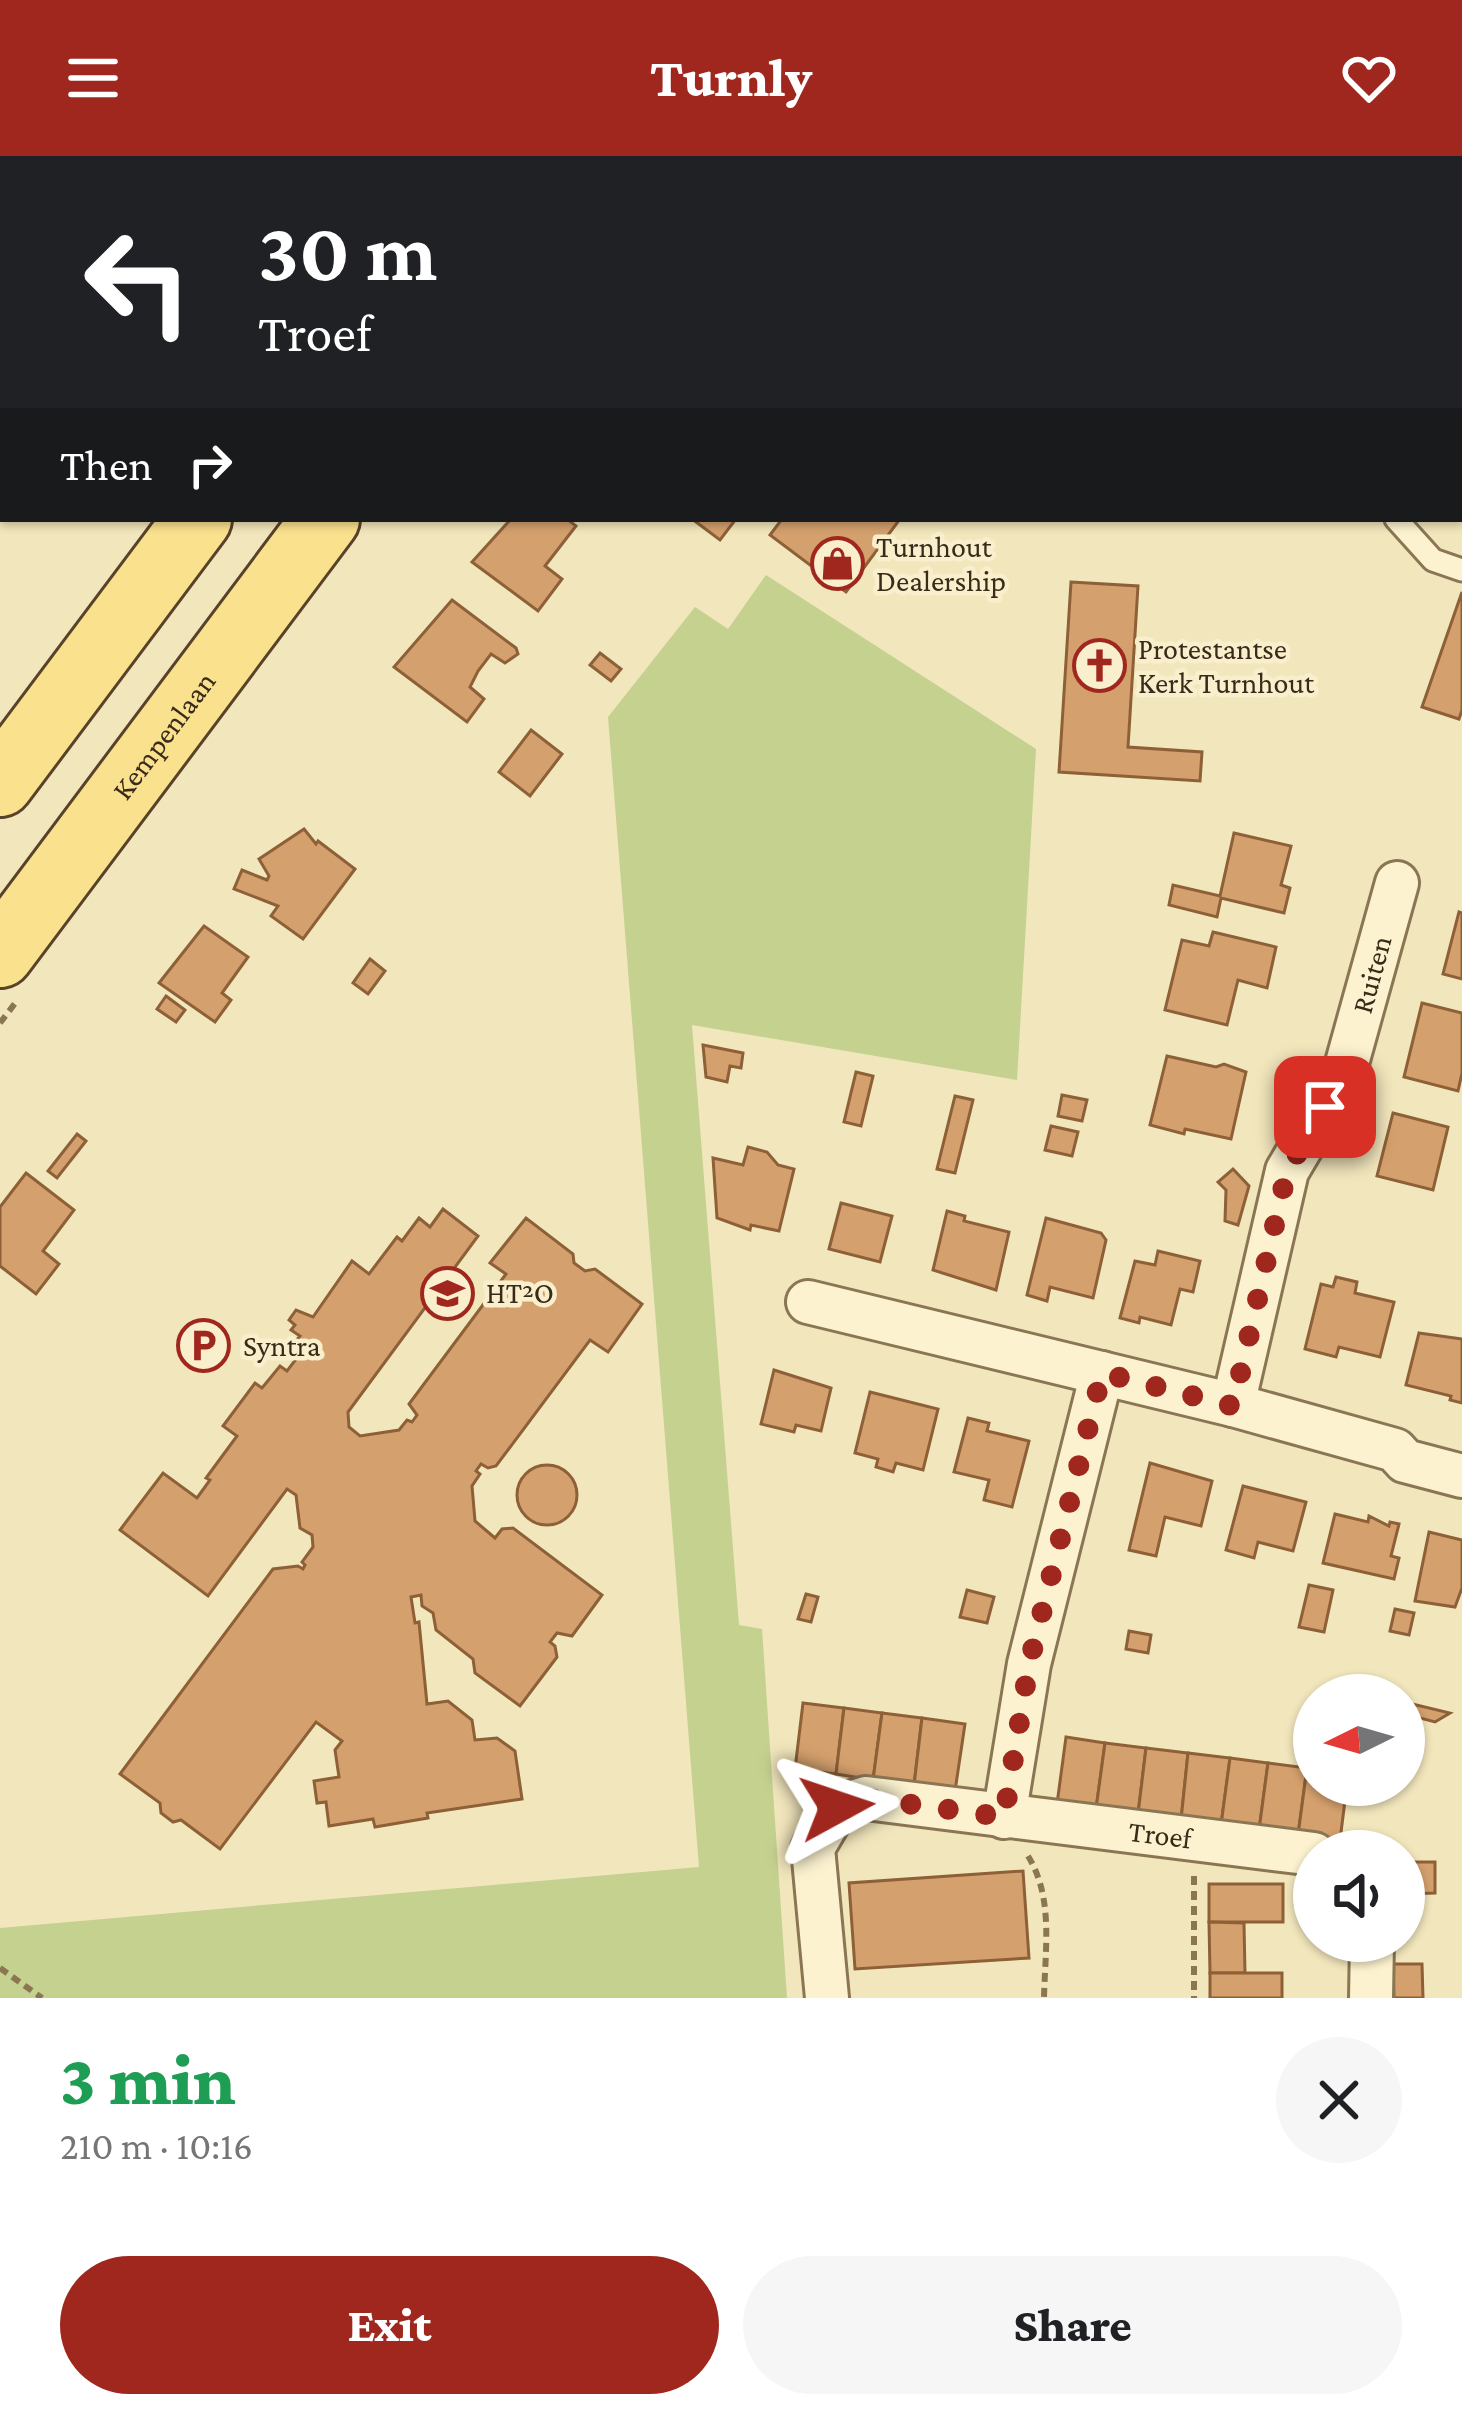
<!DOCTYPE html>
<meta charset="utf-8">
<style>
body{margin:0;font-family:"Crimson Pro",serif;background:#f6f6f6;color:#202124;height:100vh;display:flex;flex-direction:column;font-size:45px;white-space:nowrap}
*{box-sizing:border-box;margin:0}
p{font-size:39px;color:#757577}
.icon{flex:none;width:66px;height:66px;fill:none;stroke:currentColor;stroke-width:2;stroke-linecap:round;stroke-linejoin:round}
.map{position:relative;height:1842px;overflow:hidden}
.side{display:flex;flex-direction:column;background:#fff;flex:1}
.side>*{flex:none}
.hud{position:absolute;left:0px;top:0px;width:1464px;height:366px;box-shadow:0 3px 9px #0004;background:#202124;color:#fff;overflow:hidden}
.needle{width:78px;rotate:265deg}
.fabs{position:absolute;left:1293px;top:1518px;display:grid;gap:24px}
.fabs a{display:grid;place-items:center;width:132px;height:132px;border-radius:50%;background:#fff;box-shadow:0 3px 9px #0004;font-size:60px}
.pin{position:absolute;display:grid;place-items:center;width:102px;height:102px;color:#fff;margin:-51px;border-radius:24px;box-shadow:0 6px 18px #0006}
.me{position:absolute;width:132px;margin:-66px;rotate:85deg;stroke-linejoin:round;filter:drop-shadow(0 0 9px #0008)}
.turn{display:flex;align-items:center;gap:42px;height:252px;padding:0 60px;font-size:54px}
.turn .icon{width:156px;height:156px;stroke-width:2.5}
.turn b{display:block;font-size:84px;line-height:102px}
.then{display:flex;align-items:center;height:114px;padding:0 60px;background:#0003;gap:24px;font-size:45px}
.round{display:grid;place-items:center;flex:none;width:126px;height:126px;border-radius:63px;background:#f6f6f6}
.head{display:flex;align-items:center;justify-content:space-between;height:204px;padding:0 60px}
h1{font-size:72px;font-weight:800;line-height:90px;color:#1e9e55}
.button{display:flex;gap:24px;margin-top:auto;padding:24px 60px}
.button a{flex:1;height:138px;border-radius:72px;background:#a0271e;color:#fff;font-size:48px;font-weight:800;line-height:138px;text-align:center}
.button a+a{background:#f6f6f6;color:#202124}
header{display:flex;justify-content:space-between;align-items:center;height:156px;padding:0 60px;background:#a0271e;color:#fff;font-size:54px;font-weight:800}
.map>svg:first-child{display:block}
</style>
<header><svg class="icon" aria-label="menu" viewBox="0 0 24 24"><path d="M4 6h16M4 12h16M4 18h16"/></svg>Turnly<svg class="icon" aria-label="heart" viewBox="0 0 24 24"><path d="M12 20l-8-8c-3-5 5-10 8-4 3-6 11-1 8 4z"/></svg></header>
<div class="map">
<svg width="1462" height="1842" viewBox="0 0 1462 1842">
<rect width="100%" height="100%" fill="#f2e6bc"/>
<!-- green -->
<polygon fill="#c4d18f" points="766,419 1036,593 1017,924 692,869 739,1469 762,1473 787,1842 0,1842 0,1772 699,1711 608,561 695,451 728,473"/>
<!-- building -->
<g fill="#d4a06d" stroke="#8d6037" stroke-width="3">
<polygon points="207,0 260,0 258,3"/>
<polygon points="3,230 3,320 0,317"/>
<polygon points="511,363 567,363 576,370 545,410 562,423 538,455 472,406"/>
<polygon points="692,363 736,363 720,384"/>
<polygon points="782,363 900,363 846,436 770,379"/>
<polygon points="1071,426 1138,430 1128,591 1202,596 1200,625 1059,616"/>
<polygon points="1462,436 1462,554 1459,563 1422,551"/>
<polygon points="452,444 516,492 518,498 505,507 491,498 478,515 470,531 484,543 467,566 394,511"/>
<polygon points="600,497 621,513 611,525 590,509"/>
<polygon points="531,574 562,598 530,640 499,616"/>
<polygon points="304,673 316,688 318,685 355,713 303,783 271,760 278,750 234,733 242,714 267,724 269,720 259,703"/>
<polygon points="1234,677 1291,690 1281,729 1290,732 1284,757 1221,742 1217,761 1169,749 1173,729 1220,740"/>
<polygon points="1459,756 1462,757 1462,823 1443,818"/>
<polygon points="204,770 248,801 222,837 231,844 215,866 159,827"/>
<polygon points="1213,776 1276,791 1267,832 1238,824 1227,869 1165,854 1182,784 1209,790"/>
<polygon points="370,803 385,815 368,838 353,827"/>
<polygon points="166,840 185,854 176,866 157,853"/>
<polygon points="1422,847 1462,857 1462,917 1458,935 1404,921"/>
<polygon points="703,889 743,897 741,912 730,910 727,926 706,921"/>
<polygon points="1167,900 1216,911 1224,908 1246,916 1231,983 1185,973 1184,978 1150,969"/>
<polygon points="856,916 873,920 861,970 844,966"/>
<polygon points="1062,939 1087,944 1082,965 1058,960"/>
<polygon points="955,940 973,944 955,1017 937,1013"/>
<polygon points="1393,957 1448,971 1433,1034 1377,1020"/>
<polygon points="1051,970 1078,976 1072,1000 1045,994"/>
<polygon points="77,978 86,985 57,1022 48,1015"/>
<polygon points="748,991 767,996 778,1009 794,1013 779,1075 751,1069 750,1074 717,1062 713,1002 743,1009"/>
<polygon points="1233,1013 1249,1030 1238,1069 1225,1065 1226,1034 1218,1026"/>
<polygon points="26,1017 74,1054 43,1095 59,1108 36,1138 0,1110 0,1051"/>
<polygon points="841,1047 892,1060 880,1106 829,1093"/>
<polygon points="443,1053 478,1080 348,1256 349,1271 360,1280 399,1274 407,1264 412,1266 417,1259 409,1248 506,1118 490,1107 526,1062 573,1098 574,1107 585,1115 595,1113 642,1148 608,1196 590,1184 496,1310 488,1312 481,1308 476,1315 480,1318 472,1330 475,1365 495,1382 502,1373 513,1372 602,1439 572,1480 557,1477 550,1486 555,1490 557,1501 520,1550 475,1517 473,1503 436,1474 433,1457 422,1450 421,1439 411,1441 415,1467 419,1466 427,1548 448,1545 472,1564 475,1584 497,1582 515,1595 522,1643 427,1657 428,1662 375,1671 373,1663 329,1670 326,1646 317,1647 314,1625 339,1621 335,1594 342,1585 316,1566 220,1693 181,1664 173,1666 161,1657 160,1647 120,1618 273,1413 298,1410 303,1413 305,1409 302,1406 313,1391 312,1379 300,1372 296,1339 287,1333 208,1440 120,1374 163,1317 197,1342 210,1324 206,1322 237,1280 223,1270 255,1227 262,1232 280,1210 287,1215 303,1194 294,1187 300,1180 291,1174 295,1169 289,1164 296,1154 313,1161 352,1105 369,1118 397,1081 402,1085 419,1062 430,1071"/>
<polygon points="947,1055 965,1060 964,1065 1009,1076 996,1134 933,1114"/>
<polygon points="1046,1062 1101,1077 1106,1084 1093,1142 1050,1131 1047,1145 1027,1139"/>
<polygon points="1158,1095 1200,1105 1193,1136 1180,1133 1171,1169 1140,1161 1139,1167 1120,1162 1135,1105 1155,1109"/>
<polygon points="1336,1121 1357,1126 1355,1137 1394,1146 1380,1201 1339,1191 1336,1201 1305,1193 1321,1128 1333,1131"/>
<polygon points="1419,1177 1462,1183 1462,1247 1450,1244 1451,1240 1406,1229"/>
<polygon points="774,1214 831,1232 821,1275 796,1269 794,1276 761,1268"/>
<polygon points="870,1236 938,1253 923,1314 896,1307 893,1316 876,1311 878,1303 855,1297"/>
<polygon points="968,1262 989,1267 987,1275 1029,1285 1012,1351 984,1344 989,1324 954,1316"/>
<polygon points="1150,1307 1212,1325 1201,1370 1165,1361 1156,1400 1129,1394"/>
<circle cx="547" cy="1339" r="30"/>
<polygon points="1243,1330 1306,1346 1293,1395 1258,1386 1254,1402 1226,1394"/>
<polygon points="1335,1358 1368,1366 1369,1360 1389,1370 1390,1366 1399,1368 1391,1400 1399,1402 1394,1423 1323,1407"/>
<polygon points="1429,1376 1462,1384 1462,1432 1455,1451 1415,1445"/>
<polygon points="1309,1429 1333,1434 1324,1476 1299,1471"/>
<polygon points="967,1434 994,1441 987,1467 960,1461"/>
<polygon points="806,1438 818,1441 811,1466 798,1463"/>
<polygon points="1395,1453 1414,1457 1409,1479 1390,1475"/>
<polygon points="1129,1475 1151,1479 1148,1497 1126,1493"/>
<polygon points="1404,1546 1450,1557 1435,1566 1409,1559 1404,1575"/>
<polygon points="803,1547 844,1552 836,1618 795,1613"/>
<polygon points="844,1552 882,1557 873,1624 836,1618"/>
<polygon points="882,1557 922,1562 914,1629 873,1624"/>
<polygon points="922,1562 965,1568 955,1635 914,1629"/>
<polygon points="1066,1581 1105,1587 1096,1653 1057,1648"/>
<polygon points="1105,1587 1146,1592 1138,1658 1096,1653"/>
<polygon points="1146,1592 1188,1597 1181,1664 1138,1658"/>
<polygon points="1188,1597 1230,1602 1221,1669 1181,1664"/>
<polygon points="1230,1602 1268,1607 1259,1674 1221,1669"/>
<polygon points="1268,1607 1307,1612 1298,1679 1259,1674"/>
<polygon points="1307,1612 1314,1613 1314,1629 1347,1629 1340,1684 1298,1679"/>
<polygon points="1404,1706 1435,1706 1435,1737 1404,1738"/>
<polygon points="1023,1715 1029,1802 855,1813 849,1727"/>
<rect x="1209" y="1728" width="74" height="38"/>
<polygon points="1209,1766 1244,1767 1245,1817 1210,1817"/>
<polygon points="1393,1808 1422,1808 1423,1842 1394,1842"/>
<rect x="1210" y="1817" width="72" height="25"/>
</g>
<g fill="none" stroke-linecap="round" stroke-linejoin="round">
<defs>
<polyline id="service" points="1396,363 1433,404 1462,414"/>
<g id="minor">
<polyline points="808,1146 1233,1249 1395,1294 1405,1305 1462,1320"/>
<path id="s1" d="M1233,1249L1287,1015L1344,918L1397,727"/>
<polyline points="1004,1661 1029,1508 1102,1217"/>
<path id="s2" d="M827,1842L813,1692L837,1651L866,1642L1314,1698"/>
<polyline points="1371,1842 1372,1785"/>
</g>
<g id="primary">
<polyline points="1043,0 1046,3"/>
<polyline points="469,3 471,0"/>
<polyline points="592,3 594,0"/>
<polyline points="1461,289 1462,289"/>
<polyline points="0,627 198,363"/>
<path id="s3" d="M0,798L326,363"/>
</g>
</defs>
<!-- service casing -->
<use href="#service" stroke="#8b7654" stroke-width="27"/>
<!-- minor casing -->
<use href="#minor" stroke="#8b7654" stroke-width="48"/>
<!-- primary casing -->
<use href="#primary" stroke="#584229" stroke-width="72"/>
<!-- path -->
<g stroke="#8b7654" stroke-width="6" stroke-dasharray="9 6" stroke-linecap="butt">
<polyline points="978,0 980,3"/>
<polyline points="411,3 413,0"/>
<polyline points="650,3 652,0"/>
<polyline points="0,867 16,846"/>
<path d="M1028,1700C1054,1742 1045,1794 1044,1842"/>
<polyline points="1194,1720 1194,1842"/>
<polyline points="0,1812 42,1842"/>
</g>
<!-- service -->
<use href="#service" stroke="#fcf2cf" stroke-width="21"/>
<!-- minor -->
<use href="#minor" stroke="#fcf2cf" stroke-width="42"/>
<!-- primary -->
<use href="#primary" stroke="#fae18e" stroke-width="66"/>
</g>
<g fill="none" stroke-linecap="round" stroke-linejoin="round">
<!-- route -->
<polyline stroke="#a0271e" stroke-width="21" stroke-dasharray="0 37.8" points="837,1651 866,1642 1004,1661 1029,1508 1102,1217 1233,1250 1287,1015 1325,951"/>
</g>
<!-- icons -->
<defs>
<symbol id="shop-ring" viewBox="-11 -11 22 22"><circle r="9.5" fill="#f9efcc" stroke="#a0271e" stroke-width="1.5"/><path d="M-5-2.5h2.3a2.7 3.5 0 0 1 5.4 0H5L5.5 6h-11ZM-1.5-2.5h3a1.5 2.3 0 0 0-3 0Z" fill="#a0271e"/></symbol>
<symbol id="church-ring" viewBox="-11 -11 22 22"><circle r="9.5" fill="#f9efcc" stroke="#a0271e" stroke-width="1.5"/><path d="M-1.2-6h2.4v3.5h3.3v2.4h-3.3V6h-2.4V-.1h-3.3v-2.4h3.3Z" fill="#a0271e"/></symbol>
<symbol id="school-ring" viewBox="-11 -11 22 22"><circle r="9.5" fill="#f9efcc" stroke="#a0271e" stroke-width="1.5"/><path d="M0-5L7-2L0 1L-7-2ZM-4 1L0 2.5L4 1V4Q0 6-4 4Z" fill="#a0271e"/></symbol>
<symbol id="parking-ring" viewBox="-11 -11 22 22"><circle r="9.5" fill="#f9efcc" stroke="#a0271e" stroke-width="1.5"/><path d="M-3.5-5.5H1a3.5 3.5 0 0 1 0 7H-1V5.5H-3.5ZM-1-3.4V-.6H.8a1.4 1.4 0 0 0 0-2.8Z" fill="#a0271e"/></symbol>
</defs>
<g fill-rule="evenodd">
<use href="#shop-ring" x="808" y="378" width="59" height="59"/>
<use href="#church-ring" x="1070" y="480" width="59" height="59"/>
<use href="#school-ring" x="418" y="1108" width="59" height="59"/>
<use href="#parking-ring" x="174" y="1160" width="59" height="59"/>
</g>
<g text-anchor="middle" stroke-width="9" stroke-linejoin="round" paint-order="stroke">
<!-- poi labels -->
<g font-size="30" fill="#392b1a" stroke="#f9efcc" text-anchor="start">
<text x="876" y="401">Turnhout<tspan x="876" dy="34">Dealership</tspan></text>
<text x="1138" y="503">Protestantse<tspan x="1138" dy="34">Kerk Turnhout</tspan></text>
<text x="486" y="1147">HT²O</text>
<text x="243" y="1200">Syntra</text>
</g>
<!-- street labels -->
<g font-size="30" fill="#392b1a" stroke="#f9efcc">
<text dy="10" stroke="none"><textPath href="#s3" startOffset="273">Kempenlaan</textPath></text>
<text dy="10" stroke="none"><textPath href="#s1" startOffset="456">Ruiten</textPath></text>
<text dy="10" stroke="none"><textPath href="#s2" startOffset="525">Troef</textPath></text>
</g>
</g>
</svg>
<div class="fabs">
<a><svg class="needle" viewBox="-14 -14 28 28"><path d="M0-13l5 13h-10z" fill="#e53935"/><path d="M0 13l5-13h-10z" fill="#757577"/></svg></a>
<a><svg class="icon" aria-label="sound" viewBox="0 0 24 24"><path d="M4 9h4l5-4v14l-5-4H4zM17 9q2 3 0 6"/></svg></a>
</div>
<div class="pin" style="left:1325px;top:951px;background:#d93025"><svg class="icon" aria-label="arrive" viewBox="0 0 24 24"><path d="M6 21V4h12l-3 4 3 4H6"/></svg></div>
<svg class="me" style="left:837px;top:1651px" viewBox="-20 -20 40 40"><path d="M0-17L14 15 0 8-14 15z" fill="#a0271e" stroke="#fff" stroke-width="4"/></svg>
<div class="hud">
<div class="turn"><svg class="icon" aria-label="left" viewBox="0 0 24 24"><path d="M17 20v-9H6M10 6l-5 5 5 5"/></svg><div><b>30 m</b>Troef</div></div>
<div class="then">Then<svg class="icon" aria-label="right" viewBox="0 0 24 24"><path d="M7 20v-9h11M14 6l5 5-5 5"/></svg></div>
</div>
</div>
<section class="side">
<div class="head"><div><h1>3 min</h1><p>210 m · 10:16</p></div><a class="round"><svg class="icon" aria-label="close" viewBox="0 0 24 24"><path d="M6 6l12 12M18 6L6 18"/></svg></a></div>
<div class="button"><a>Exit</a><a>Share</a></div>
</section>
